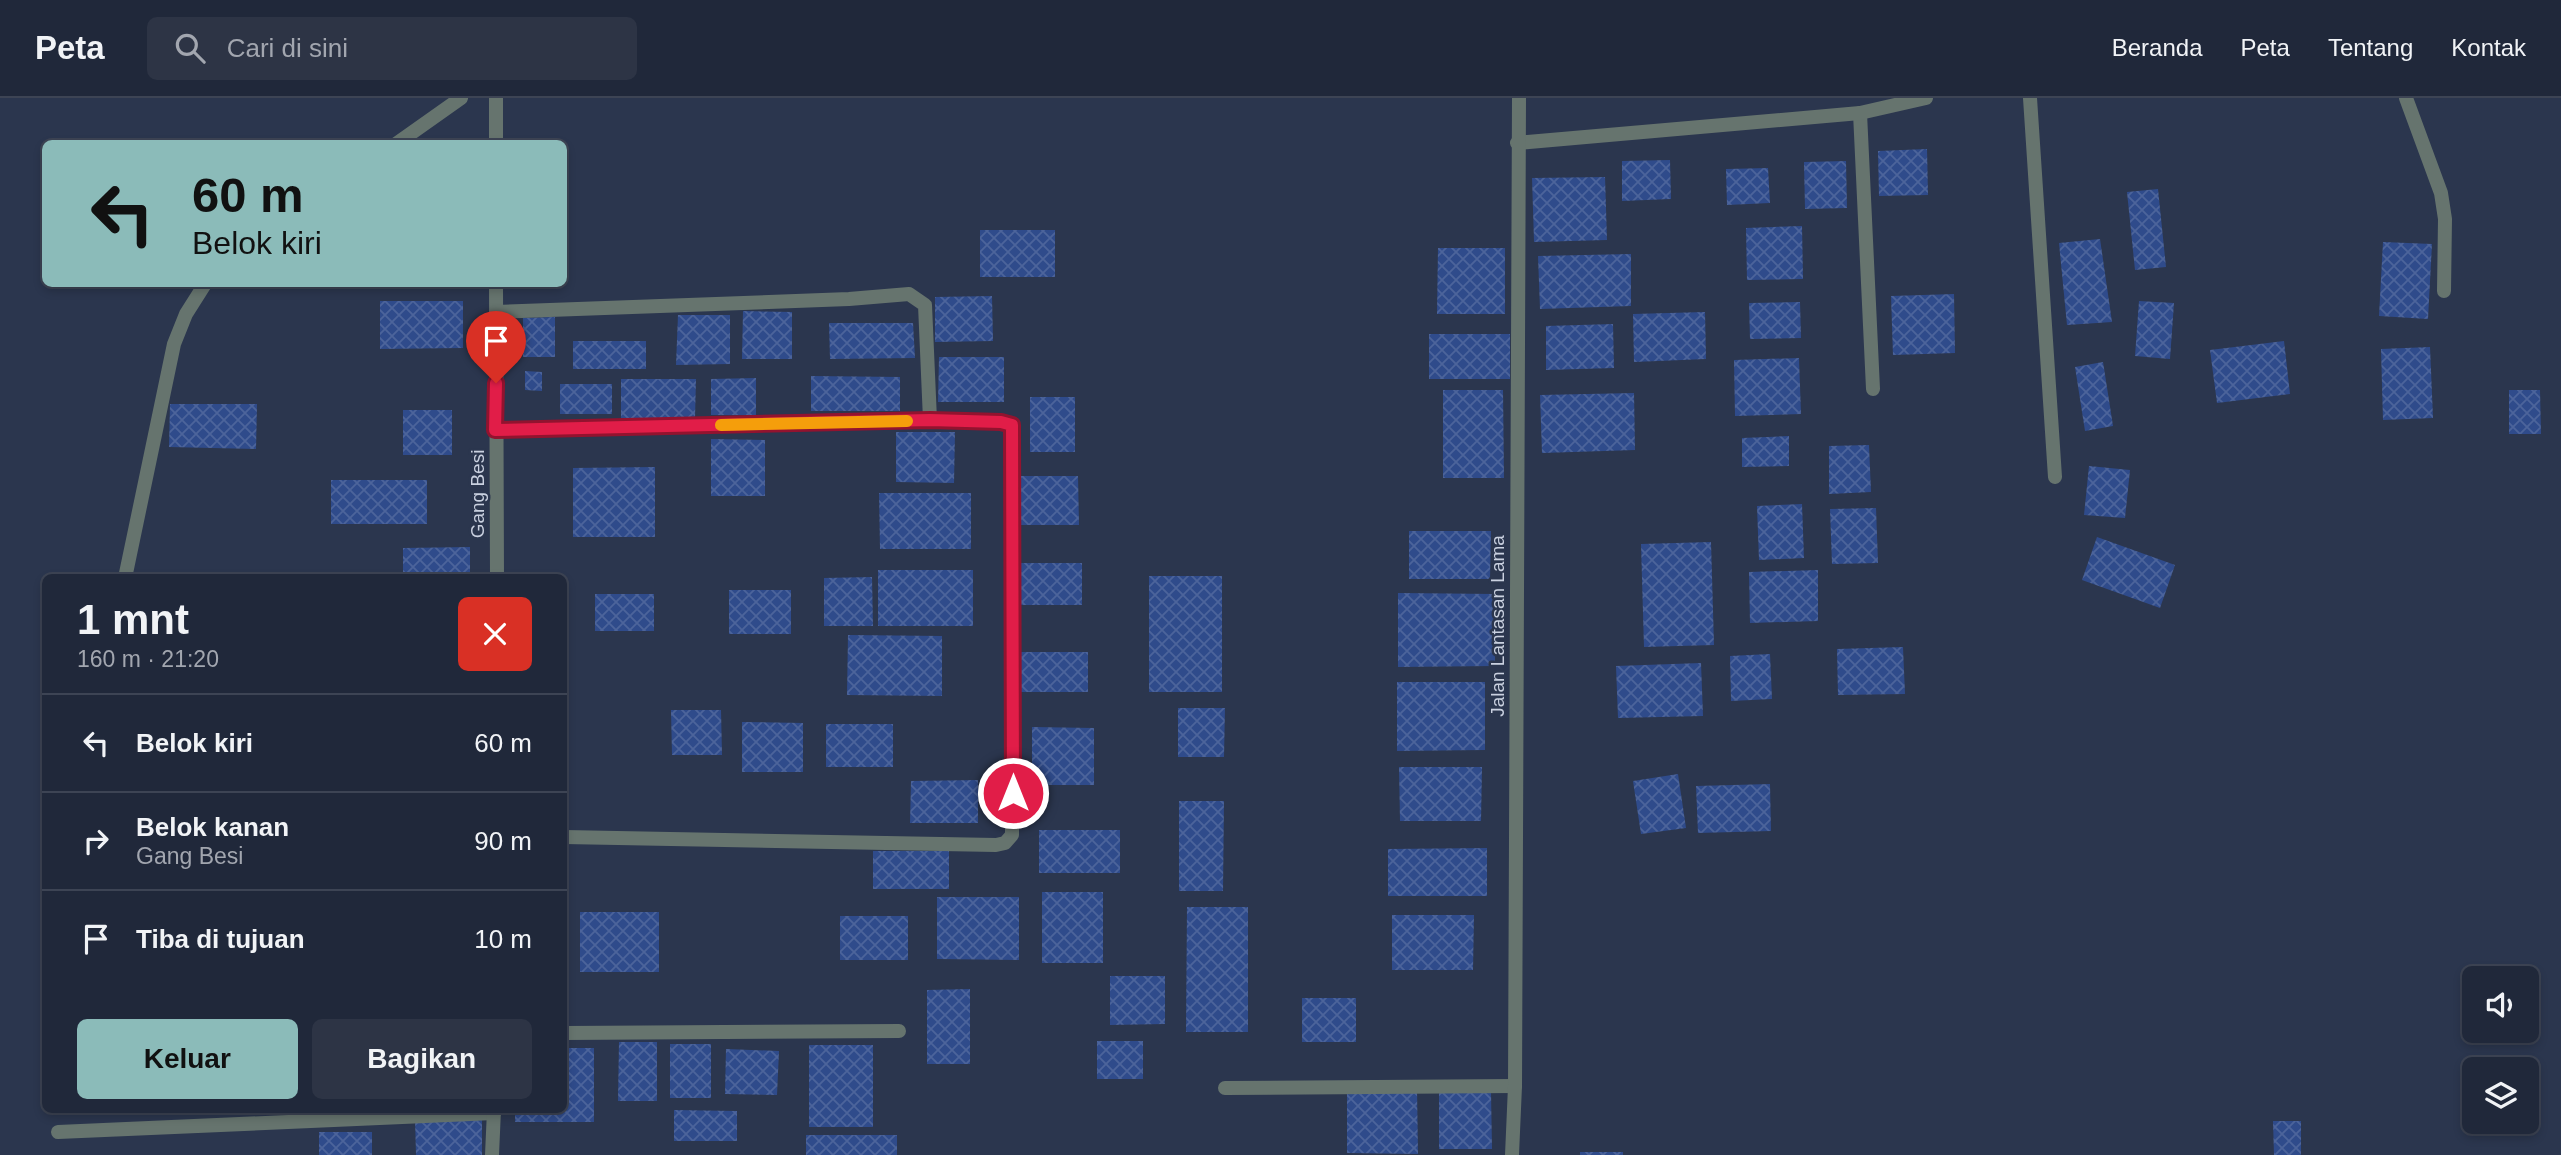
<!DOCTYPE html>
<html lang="id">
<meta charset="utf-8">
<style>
body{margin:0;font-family:Helvetica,sans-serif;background:#2d3445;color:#f1f3f6;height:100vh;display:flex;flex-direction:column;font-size:26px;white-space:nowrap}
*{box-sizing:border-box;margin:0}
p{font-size:23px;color:#a2a6af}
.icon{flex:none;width:38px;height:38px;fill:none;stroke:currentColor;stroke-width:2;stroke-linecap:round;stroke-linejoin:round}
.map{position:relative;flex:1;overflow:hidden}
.drawer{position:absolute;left:42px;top:476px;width:525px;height:539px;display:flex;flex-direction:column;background:#20283a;border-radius:10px;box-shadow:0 4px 10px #0003,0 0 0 2px #3d4454}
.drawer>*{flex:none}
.banner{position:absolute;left:42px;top:42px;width:525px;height:147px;border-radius:10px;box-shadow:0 4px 10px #0003,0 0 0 2px #3d4454;background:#8bbbb9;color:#111;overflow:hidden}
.fabs{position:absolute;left:2462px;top:868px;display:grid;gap:14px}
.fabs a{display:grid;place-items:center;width:77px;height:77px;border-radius:10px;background:#20283a;box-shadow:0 4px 10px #0003,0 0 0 2px #3d4454;font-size:35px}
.pin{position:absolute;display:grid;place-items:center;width:60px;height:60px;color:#fff;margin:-72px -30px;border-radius:50% 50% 50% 0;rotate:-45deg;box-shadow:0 0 7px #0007}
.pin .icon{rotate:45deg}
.me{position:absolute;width:77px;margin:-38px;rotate:0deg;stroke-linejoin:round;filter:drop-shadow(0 0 5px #0008)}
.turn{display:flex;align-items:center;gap:24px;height:147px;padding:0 35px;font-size:32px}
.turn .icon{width:91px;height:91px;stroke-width:2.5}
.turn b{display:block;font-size:49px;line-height:60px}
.round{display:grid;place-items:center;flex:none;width:74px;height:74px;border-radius:10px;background:#2d3445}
.summary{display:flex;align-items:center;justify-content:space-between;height:119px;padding:0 35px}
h1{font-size:42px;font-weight:800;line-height:52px}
.primary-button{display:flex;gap:14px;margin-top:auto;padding:14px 35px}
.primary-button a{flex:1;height:80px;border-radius:10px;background:#8bbbb9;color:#111;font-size:28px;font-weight:800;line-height:80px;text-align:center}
.primary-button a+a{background:#2d3445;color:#f1f3f6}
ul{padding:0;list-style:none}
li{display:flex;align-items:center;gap:21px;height:98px;padding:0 35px;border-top:2px solid #3d4454}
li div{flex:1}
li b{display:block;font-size:26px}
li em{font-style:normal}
header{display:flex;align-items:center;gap:42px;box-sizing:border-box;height:98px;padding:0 35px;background:#20283a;border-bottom:2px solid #3d4454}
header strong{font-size:33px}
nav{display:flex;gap:38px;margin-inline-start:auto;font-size:24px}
.search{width:490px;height:63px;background:#2d3445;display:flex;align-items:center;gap:18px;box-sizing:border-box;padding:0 24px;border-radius:10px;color:#a2a6af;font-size:26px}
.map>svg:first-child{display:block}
</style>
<header>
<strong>Peta</strong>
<div class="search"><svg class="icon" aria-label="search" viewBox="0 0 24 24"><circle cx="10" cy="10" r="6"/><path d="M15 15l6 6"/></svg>Cari di sini</div>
<nav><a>Beranda</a><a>Peta</a><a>Tentang</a><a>Kontak</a></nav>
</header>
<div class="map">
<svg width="2561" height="1057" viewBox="0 0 2561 1057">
<defs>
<pattern id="building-cross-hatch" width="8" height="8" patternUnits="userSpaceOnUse" patternTransform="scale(1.75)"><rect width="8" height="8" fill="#2f4b8b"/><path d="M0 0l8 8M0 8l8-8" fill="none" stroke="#4c649b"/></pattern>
</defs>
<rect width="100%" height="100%" fill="#2b364e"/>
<!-- building -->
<g fill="url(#building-cross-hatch)">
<polygon points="1927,51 1928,97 1879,98 1878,53"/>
<polygon points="1670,62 1671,101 1622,103 1622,63"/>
<polygon points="1846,63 1847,110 1805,111 1804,64"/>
<polygon points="1768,70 1770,105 1727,107 1726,71"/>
<polygon points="1605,79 1607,142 1534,144 1532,80"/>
<polygon points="2158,91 2166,169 2135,172 2127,94"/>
<polygon points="1802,128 1803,181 1747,182 1746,130"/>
<rect x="980" y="132" width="75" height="47"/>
<polygon points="2100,141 2112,224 2067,227 2059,145"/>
<polygon points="2383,144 2432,146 2428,221 2379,218"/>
<polygon points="1438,150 1505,150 1505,216 1437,216"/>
<polygon points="1631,156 1631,208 1540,211 1538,158"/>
<polygon points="1954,196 1955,255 1893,257 1891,198"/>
<polygon points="992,198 993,243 935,244 935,199"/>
<polygon points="380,203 463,203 463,250 380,251"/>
<polygon points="2139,203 2174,205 2170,261 2135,258"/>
<polygon points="1800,204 1801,240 1750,241 1749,205"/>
<polygon points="743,213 792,214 792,261 742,261"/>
<polygon points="1705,214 1706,261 1634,264 1633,216"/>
<polygon points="678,217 730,217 730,266 676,267"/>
<polygon points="555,219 555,259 523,259 523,220"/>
<polygon points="829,225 913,225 915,260 830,261"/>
<polygon points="1613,226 1614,270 1546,272 1546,228"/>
<rect x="1429" y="236" width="81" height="45"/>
<rect x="573" y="243" width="73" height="28"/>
<polygon points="2284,243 2290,296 2217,305 2210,252"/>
<polygon points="2430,249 2433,320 2383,322 2381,251"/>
<polygon points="939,259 1004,259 1004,304 938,304"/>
<polygon points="1799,260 1801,316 1735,318 1734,262"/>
<polygon points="2103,264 2113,328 2085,333 2075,269"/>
<polygon points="525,273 542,274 542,293 525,292"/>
<polygon points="811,278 900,279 900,313 811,313"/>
<polygon points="756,280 756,317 711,317 711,281"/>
<polygon points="621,281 696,281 695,320 621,320"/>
<rect x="560" y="286" width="52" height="30"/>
<polygon points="1443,292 1503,292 1504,380 1443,380"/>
<polygon points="2509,292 2540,292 2541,336 2509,336"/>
<polygon points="1634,295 1635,352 1542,355 1540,297"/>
<rect x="1030" y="299" width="45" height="55"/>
<polygon points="170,306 257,306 256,351 169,349"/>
<rect x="403" y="312" width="49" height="45"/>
<polygon points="896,334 955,334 954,385 896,384"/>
<polygon points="1789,338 1789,368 1742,369 1742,340"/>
<polygon points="711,341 765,342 765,398 711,398"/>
<polygon points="1869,347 1871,394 1829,396 1829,348"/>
<polygon points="2089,368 2130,372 2125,420 2084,417"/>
<polygon points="655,369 655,439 573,439 573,370"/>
<polygon points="1021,378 1078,378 1079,427 1020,427"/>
<rect x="331" y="382" width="96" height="44"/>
<polygon points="879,395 971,395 971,451 880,451"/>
<polygon points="1802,406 1804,460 1759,462 1757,408"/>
<polygon points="1876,410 1878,465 1832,466 1830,411"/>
<polygon points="1409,433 1491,433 1490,481 1409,481"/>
<polygon points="2097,439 2175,467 2160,510 2082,482"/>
<polygon points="1711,444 1714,547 1644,549 1641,446"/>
<polygon points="470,449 470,480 403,480 403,450"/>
<rect x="1020" y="465" width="62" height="42"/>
<rect x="878" y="472" width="95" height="56"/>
<polygon points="1818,472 1818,523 1750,525 1749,474"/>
<rect x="1149" y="478" width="73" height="116"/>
<polygon points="872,479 873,528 824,528 824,480"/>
<rect x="729" y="492" width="62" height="44"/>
<polygon points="1398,495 1495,496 1495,568 1398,569"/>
<rect x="595" y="496" width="59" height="37"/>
<polygon points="848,537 942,538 942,598 847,597"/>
<polygon points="1903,549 1905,596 1838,597 1837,551"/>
<rect x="1018" y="554" width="70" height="40"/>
<polygon points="1770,556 1772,601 1731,603 1730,558"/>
<polygon points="1701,565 1703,618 1618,620 1616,568"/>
<polygon points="1397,584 1485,584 1485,652 1397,653"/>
<polygon points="1178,610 1225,610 1224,659 1178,659"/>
<polygon points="671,612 721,612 722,657 672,657"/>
<polygon points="742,624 803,625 803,674 742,674"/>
<rect x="826" y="626" width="67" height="43"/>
<polygon points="1032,629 1094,630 1094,687 1032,687"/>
<polygon points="1399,669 1482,669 1481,723 1400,723"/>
<polygon points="1678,676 1686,730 1641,736 1633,683"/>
<polygon points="978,682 978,725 910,725 911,683"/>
<polygon points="1770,686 1771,733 1698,735 1696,688"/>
<polygon points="1179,703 1224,703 1223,793 1179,793"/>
<rect x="1039" y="732" width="81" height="43"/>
<polygon points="1487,750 1487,798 1388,798 1388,751"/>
<rect x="873" y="753" width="76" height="38"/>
<rect x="1042" y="794" width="61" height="71"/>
<polygon points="937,799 1019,799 1019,862 937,861"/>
<polygon points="1187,809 1248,809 1248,934 1186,934"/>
<rect x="580" y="814" width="79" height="60"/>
<polygon points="1392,817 1474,817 1473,872 1392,872"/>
<rect x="840" y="818" width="68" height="44"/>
<polygon points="1110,878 1165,878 1165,926 1110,927"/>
<polygon points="970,891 970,966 927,966 927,892"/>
<rect x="1302" y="900" width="54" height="44"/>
<rect x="1097" y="943" width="46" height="38"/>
<polygon points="619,944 657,944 657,1003 618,1003"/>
<rect x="670" y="946" width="41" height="54"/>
<rect x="809" y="947" width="64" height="82"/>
<polygon points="564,950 594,950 594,1024 515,1024 515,1012 564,1012"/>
<polygon points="726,951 779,953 777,997 725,996"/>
<polygon points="1347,991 1417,991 1418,1056 1347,1055"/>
<polygon points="1439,994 1491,994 1492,1051 1439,1051"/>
<rect x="173" y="1012" width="90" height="4"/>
<polygon points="674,1012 737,1013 737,1043 674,1043"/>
<polygon points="415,1021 482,1021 482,1057 416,1057"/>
<polygon points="2273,1023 2301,1023 2301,1057 2274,1057"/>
<rect x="319" y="1034" width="53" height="23"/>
<rect x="806" y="1037" width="91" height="20"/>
<rect x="1580" y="1054" width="43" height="3"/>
</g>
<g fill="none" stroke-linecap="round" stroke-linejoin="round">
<!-- street -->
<g stroke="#66746e" stroke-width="14">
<polyline points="2030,0 2055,379"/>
<polyline points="2406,0 2441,95 2445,121 2444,193"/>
<polyline points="1860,15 1873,291"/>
<polyline points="1517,45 1860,15 1926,0"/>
<polyline points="396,46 461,0"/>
<polyline points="496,46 496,0"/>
<polyline points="496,186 497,480"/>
<polyline points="496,214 849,201 909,196 925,207 930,322"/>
<polyline points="495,332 930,322 1001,324 1012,327 1012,737 1005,745 996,747 564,739"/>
<polyline points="125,480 174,246 186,216 205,186"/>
<polyline points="564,935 899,933"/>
<polyline points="1225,990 1515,988"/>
<polyline points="58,1034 494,1015"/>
<polyline points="492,1057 494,1012"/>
<polyline points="1512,1057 1515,988 1519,0"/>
</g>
</g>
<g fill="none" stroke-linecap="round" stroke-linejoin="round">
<defs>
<polyline id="route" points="496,285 495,332 930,322 1001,324 1012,327 1013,695"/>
</defs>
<!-- route casing -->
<use href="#route" stroke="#92132f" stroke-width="18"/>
<!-- route -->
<use href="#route" stroke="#e11d48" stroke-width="12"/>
<!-- slow -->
<polyline stroke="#f59e0b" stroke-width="12" points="721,327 907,323"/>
</g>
<g text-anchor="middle" stroke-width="5" stroke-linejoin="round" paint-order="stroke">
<!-- street labels -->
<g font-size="19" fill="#cad1e0" stroke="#2b364e">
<text transform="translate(477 396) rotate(-90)" y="7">Gang Besi</text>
<text transform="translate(1497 528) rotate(-90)" y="7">Jalan Lantasan Lama</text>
</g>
</g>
</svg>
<div class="fabs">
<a><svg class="icon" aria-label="sound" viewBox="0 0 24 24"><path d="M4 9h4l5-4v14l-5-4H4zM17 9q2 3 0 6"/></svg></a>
<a><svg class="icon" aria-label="layers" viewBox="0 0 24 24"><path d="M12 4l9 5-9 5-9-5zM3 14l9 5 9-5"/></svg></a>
</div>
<div class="pin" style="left:496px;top:285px;background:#d93025"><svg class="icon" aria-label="arrive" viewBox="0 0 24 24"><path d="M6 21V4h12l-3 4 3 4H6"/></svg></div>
<svg class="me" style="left:1013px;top:695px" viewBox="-20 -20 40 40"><circle r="17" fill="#e11d48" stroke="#fff" stroke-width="3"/><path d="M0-11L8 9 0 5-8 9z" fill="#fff"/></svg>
<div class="banner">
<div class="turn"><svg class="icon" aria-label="left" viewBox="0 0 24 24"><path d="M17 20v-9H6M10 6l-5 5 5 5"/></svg><div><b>60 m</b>Belok kiri</div></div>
</div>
<section class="drawer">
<div class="summary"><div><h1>1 mnt</h1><p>160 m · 21:20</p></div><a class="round" style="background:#d93025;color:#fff"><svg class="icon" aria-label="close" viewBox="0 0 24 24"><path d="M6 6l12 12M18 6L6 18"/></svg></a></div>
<ul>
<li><svg class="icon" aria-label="left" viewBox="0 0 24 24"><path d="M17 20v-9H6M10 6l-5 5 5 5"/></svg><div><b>Belok kiri</b></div><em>60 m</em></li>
<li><svg class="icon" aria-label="right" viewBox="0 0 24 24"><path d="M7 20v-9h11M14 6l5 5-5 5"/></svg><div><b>Belok kanan</b><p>Gang Besi</p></div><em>90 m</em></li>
<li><svg class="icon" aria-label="arrive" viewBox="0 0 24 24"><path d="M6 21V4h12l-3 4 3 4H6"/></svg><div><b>Tiba di tujuan</b></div><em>10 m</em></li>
</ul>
<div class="primary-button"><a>Keluar</a><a>Bagikan</a></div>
</section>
</div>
